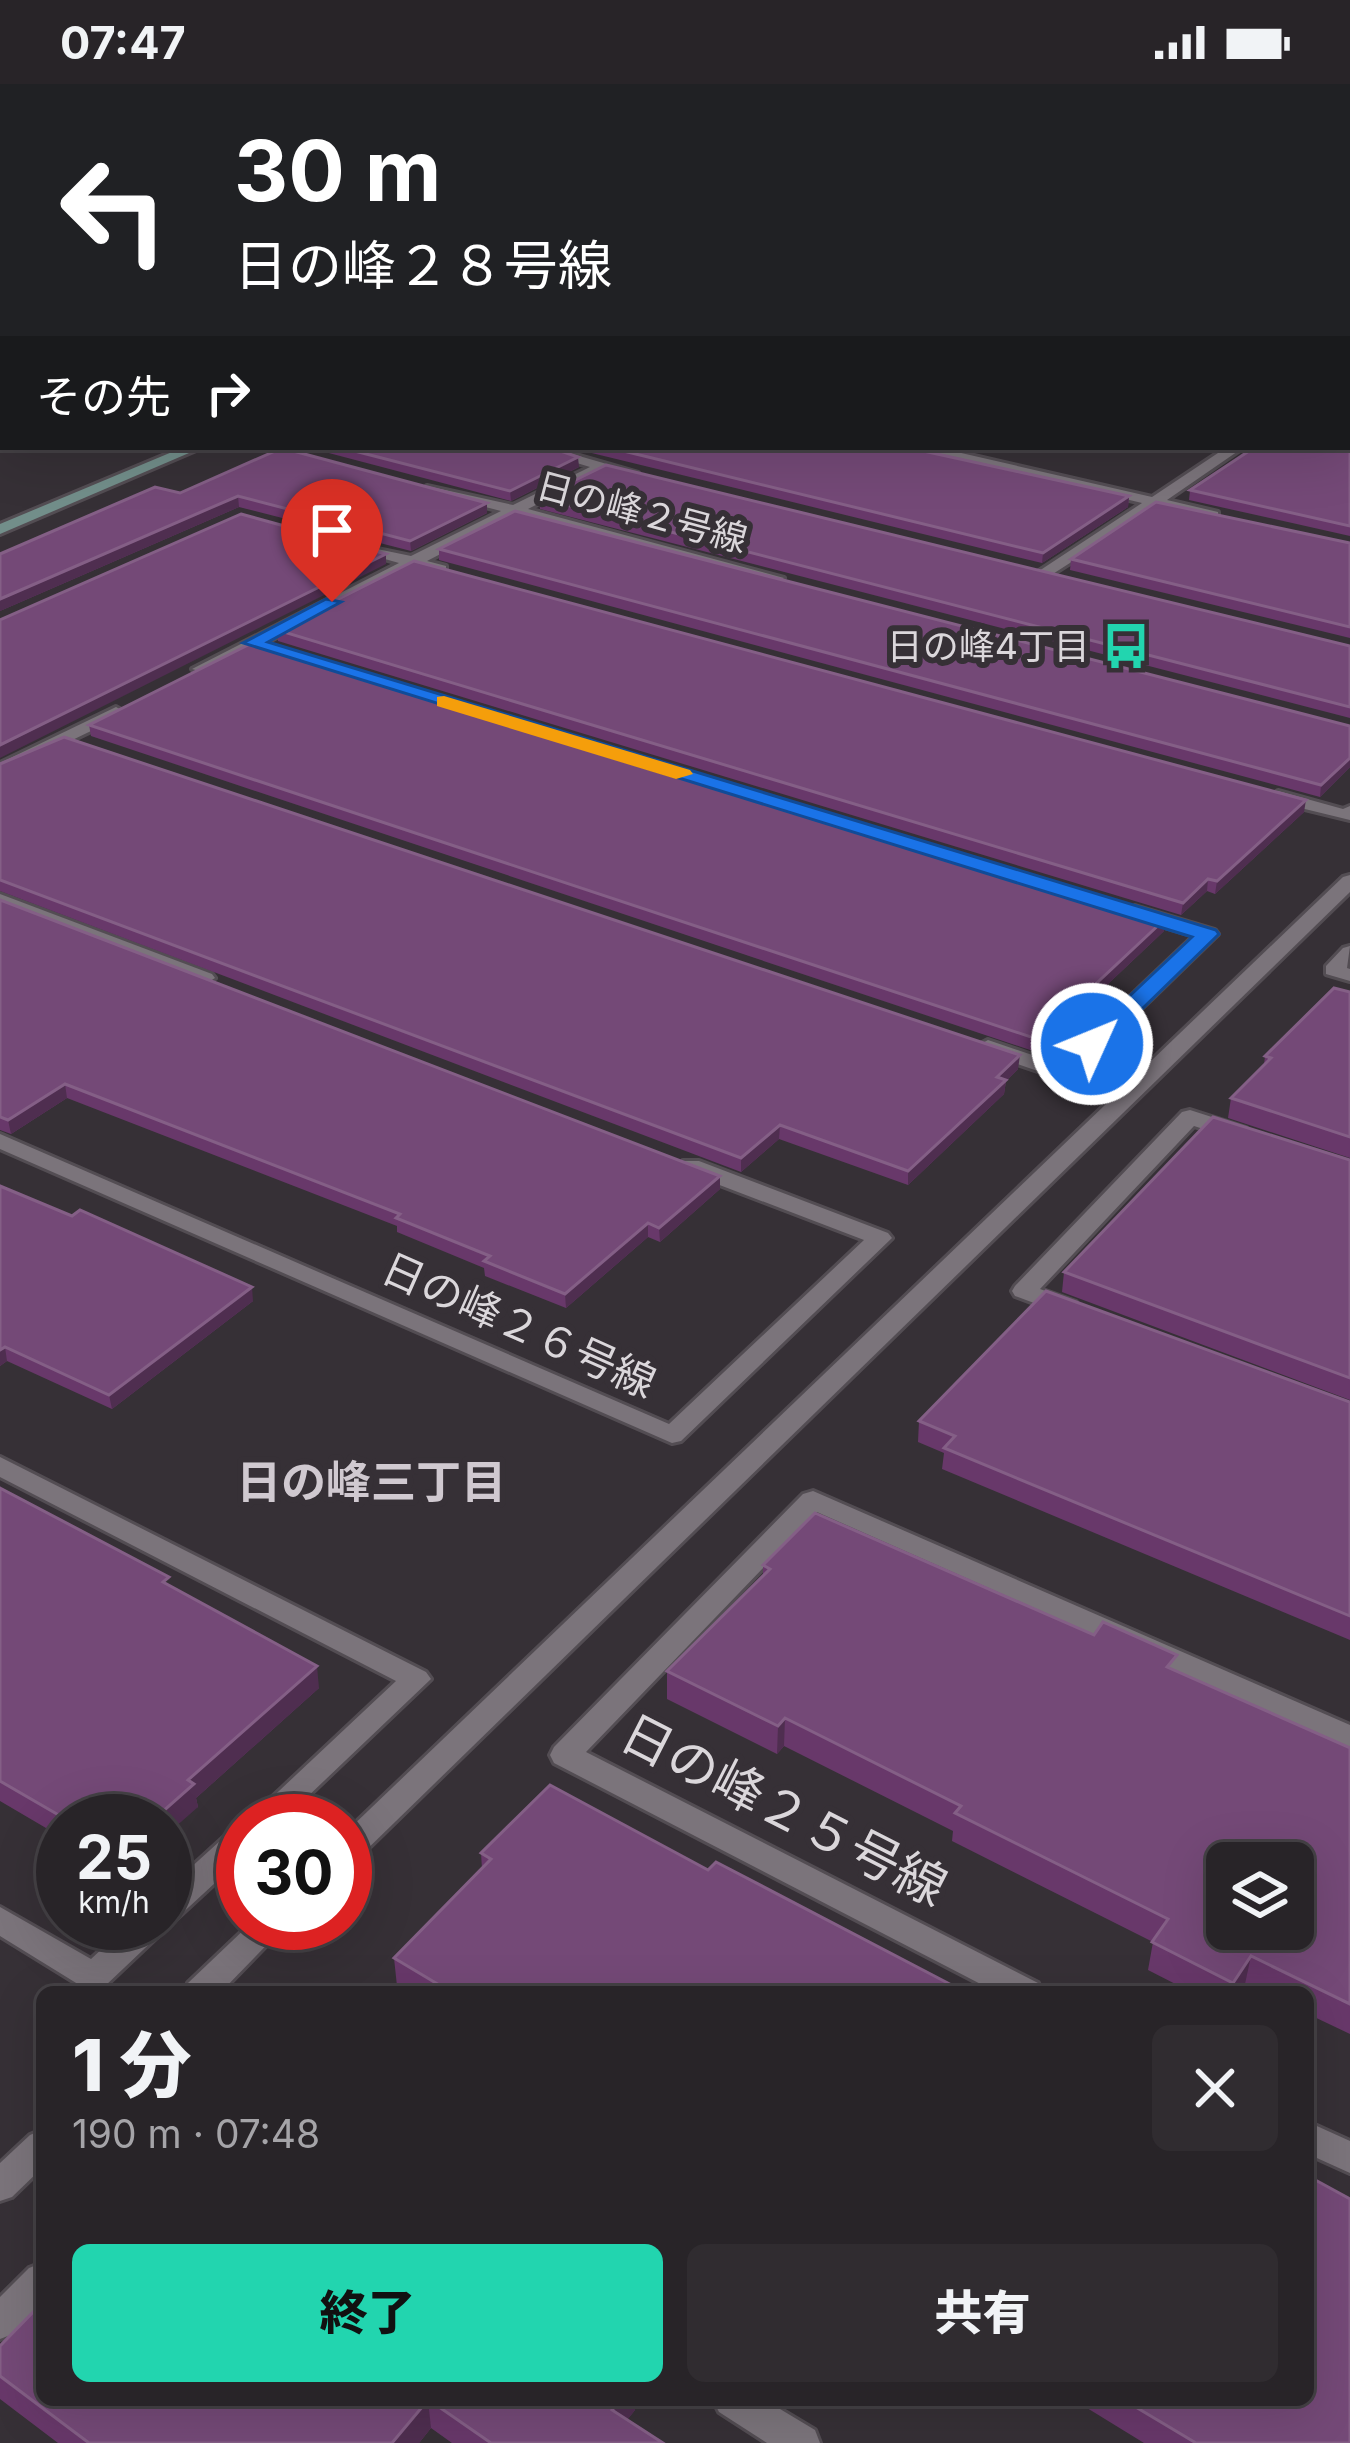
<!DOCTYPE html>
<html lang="ja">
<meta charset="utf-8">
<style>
body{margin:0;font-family:Inter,"Noto Sans JP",sans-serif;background:#302c30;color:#f1f3f6;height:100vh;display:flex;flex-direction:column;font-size:45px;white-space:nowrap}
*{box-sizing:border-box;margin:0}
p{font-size:39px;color:#a5a4a8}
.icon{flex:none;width:66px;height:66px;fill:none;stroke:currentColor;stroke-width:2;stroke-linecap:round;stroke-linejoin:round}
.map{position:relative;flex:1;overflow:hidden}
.panel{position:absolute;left:36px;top:1902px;width:1278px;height:420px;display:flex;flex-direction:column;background:#282428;border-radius:18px;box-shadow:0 12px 48px #0002,0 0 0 3px #444145}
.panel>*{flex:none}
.hud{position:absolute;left:0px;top:0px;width:1350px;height:366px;box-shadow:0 12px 48px #0002,0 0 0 3px #444145;background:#202124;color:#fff;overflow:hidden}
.fabs{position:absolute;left:1206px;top:1758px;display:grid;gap:24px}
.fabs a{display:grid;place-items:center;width:108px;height:108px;border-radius:18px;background:#282428;box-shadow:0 12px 48px #0002,0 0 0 3px #444145;font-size:60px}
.speed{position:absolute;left:36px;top:1710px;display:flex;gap:24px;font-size:60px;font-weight:700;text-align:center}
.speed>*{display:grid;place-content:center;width:156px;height:156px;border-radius:50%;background:#282428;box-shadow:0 12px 48px #0002,0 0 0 3px #444145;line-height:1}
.speed small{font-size:30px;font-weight:400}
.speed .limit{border:18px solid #d22;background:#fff;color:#111}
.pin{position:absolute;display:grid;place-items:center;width:102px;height:102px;color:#fff;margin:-123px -51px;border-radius:50% 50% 50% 0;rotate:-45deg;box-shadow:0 0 12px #0007}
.pin .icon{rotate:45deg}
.me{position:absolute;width:132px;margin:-66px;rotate:46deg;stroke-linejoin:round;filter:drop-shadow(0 0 9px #0008)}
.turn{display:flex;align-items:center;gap:42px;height:252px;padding:0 36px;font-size:54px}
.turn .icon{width:156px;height:156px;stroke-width:2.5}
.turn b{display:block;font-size:84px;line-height:102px}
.then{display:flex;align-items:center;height:114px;padding:0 36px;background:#0003;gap:24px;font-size:45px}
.round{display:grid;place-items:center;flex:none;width:126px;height:126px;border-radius:18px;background:#302c30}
.summary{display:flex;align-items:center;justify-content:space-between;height:204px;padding:0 36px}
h1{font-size:72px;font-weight:800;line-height:90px}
.action{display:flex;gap:24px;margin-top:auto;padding:24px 36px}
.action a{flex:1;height:138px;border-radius:18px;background:#22d5af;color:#111;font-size:48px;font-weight:800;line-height:138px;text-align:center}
.action a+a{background:#302c30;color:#f1f3f6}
.status{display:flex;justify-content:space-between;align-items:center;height:84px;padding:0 60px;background:#282428;direction:ltr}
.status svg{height:33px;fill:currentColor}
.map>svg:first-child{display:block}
</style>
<div class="status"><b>07:47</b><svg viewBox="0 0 49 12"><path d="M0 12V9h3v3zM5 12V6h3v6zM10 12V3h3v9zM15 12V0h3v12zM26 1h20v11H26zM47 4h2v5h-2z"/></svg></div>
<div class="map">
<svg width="1350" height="2359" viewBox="0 0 1350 2359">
<rect width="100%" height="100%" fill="#363036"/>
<!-- forest -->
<polygon fill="#834d85" points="0,0 1218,0 1221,3 3,3 0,45"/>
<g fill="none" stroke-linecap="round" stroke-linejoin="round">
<!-- river -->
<rect fill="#360239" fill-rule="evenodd" x="1347" y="143" width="3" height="36"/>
<defs>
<g id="lane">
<rect x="0" y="70" width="3" height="6"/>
<rect x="0" y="148" width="3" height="8"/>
</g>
<g id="street">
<polygon points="209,0 247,3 204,3"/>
<polygon points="3,55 3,61 0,62 0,56"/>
<rect x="1347" y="109" width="3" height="6"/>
<polygon points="0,186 3,187 3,196 0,195"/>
<polygon points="1350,283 1350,292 1347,293 1347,284"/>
<polygon points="3,334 3,344 0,345 0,335"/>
<polygon points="524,363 548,363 638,389 631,393 604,386 528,425 784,494 776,499 516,431 427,477 446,482 446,488 414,483 206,589 192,585 399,479 353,466 353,460 411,472 501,427 427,408 427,402 513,421 590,383"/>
<polygon points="910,363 935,363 1152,413 1227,363 1244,363 1167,416 1218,428 1218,434 1157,423 1045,495 1039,493 1039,487 1142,419"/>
<polygon points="116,623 125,628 122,632 0,691 0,679"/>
<polygon points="1278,707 1343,725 1350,722 1350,736 1272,717 1269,713"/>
<polygon points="1350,791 1350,808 356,1776 345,1780 345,1749 1343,793"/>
<polygon points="0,810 212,890 215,894 205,900 198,898 0,823"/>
<polygon points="1135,822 1215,846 1218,850 1071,993 1055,993 980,967 977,962 988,956 1059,980 1194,852 1128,832 1125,828"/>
<polygon points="1350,862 1347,884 1350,885 1350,897 1326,890 1326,882 1343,864"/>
<polygon points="1190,1026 1246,1044 1249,1049 1238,1056 1194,1042 1040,1205 1076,1218 1079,1223 1076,1228 1058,1228 1015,1212 1012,1207 1015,1202 1182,1028"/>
<polygon points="0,1050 669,1340 864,1156 683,1087 680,1082 683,1077 699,1077 888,1149 892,1154 681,1357 672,1359 0,1065"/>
<polygon points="0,1373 426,1588 431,1595 282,1737 247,1737 396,1597 0,1393"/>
<polygon points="813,1407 1350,1641 1350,1664 817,1428 586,1668 1038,1899 1042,1908 996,1908 554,1679 550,1671 554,1663 803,1410"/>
<polygon points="243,1742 243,1773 176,1835 166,1838 162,1848 105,1902 93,1906 81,1902 0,1852 0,1823 91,1875 130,1839 165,1839 165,1807 232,1746"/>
<polygon points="251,1839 288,1839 221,1908 184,1908 188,1899"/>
<polygon points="1308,2038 1350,2057 1350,2089 1308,2070"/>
<polygon points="42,2046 42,2084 12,2113 0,2117 0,2079 30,2051"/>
<polygon points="42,2179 42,2220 13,2250 0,2255 0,2213 29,2184"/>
<polygon points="713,2316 765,2316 815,2346 820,2359 767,2359 719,2328"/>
</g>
<g id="secondary">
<rect x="1347" y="122" width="3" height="6"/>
<polygon points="184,363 203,363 0,450 0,440"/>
</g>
</defs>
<!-- lane casing -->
<use href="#lane" stroke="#534d53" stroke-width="6"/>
<!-- street casing -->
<use href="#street" stroke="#534d53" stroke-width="6"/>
<!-- secondary casing -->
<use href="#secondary" stroke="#534d53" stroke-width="6"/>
<!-- lane -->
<use href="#lane" fill="#7b747b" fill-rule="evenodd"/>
<!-- street -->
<use href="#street" fill="#7b747b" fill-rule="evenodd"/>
<!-- secondary -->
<use href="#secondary" fill="#728e8a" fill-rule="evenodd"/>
</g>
<!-- wall -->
<g fill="#68386a">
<polygon points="1350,301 1350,452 1189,416 1190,406"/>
<polygon points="306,363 549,363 579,383 511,417"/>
<polygon points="567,363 905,363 1129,412 1128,423 1042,479"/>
<polygon points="180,409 487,429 411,467 239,423 0,527 0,470"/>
<polygon points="539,414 1350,562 1350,634 540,425"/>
<polygon points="1350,459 1350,554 1070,486 1071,475"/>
<polygon points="439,465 1350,642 1350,683 1320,713 439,476"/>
<polygon points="277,546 1304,728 1215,810 1207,807 1181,831 278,557"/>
<polygon points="89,641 1165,835 1164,847 1036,968 91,652"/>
<polygon points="0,680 1018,985 1006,997 1004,1010 908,1101 779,1055 741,1088 0,807"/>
<polygon points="0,816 720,1092 720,1105 660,1158 648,1153 566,1224 485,1192 484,1184 397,1148 397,1142 67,1014 11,1050 0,1046"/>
<polygon points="1350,908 1350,1074 1228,1034 1231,1014 1264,981 1265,972"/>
<polygon points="1350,1076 1350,1316 1062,1208 1064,1188"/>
<polygon points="0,1102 253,1217 112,1325 7,1277 0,1282"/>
<polygon points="1350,1318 1350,1556 942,1385 944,1369 918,1358 919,1337"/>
<polygon points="0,1404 170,1501 319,1604 196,1714 198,1723 165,1737 63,1737 63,1754 0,1717"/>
<polygon points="763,1481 1174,1587 1350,1664 1350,1950 1308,1930 1308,1908 1262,1908 1245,1900 1240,1908 1191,1908 1148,1886 1153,1858 952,1757 953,1747 784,1662 777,1670 667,1615 667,1587 763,1492"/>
<polygon points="481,1769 708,1786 965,1908 406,1908 397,1902 394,1874 482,1785"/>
<polygon points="0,2262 42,2316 635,2316 635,2326 627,2336 663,2359 452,2359 431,2344 419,2359 58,2359 0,2315"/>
<polygon points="1074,2316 1308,2316 1350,2359 1144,2359"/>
</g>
<!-- shaded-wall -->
<g fill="#4f2e50">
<polygon points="578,373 579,383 511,417 510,407"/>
<polygon points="238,412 239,423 0,527 0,515"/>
<polygon points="1129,412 1128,423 1042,479 1043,469"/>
<polygon points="487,419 487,429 411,467 410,457"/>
<polygon points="386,470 386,480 0,674 0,661"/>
<polygon points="1350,674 1350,683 1320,713 1321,701"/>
<polygon points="1306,716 1304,728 1215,810 1217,797"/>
<polygon points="1208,795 1207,807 1181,831 1183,819"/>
<polygon points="1165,835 1164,847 1036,968 1037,955"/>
<polygon points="1020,971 1018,985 1006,997 1004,1010 908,1101 908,1087"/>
<polygon points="65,1000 67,1014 11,1050 8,1036"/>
<polygon points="780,1041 779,1055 741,1088 741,1074"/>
<polygon points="720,1092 720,1105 660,1158 659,1144"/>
<polygon points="648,1139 648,1153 566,1224 565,1210"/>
<polygon points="252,1203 253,1217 112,1325 109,1311"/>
<polygon points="5,1263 7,1277 0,1282 0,1266"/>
<polygon points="317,1582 319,1604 196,1714 198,1723 165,1752 165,1737 152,1737 188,1696"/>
<polygon points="785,1634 784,1662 777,1670 778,1642"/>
<polygon points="1251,1872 1245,1900 1240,1908 1232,1908 1233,1899"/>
<polygon points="428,2316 431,2344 419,2359 392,2359"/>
<polygon points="620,2316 635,2316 635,2326 613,2354 612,2326"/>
</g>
<!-- building -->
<g fill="#744977" stroke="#845f86" stroke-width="3" fill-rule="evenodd">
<polygon points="1350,301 1350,442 1190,406 1255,363 1347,363 1347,303"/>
<polygon points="339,363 549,363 578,373 510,407"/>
<polygon points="607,363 905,363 1129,412 1043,469"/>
<polygon points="282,364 487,419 410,457 238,412 0,515 0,470 155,403 180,409"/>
<polygon points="606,381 1350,562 1350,623 539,414"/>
<polygon points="1156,418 1350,459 1350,543 1071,475"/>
<polygon points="515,427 1350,642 1350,674 1321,701 439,465"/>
<polygon points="241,430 386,470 0,661 0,536"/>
<polygon points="414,477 1306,716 1217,797 1208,795 1183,819 277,546"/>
<polygon points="252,559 1165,835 1037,955 89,641"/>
<polygon points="64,653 1020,971 997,993 1006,996 908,1087 780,1041 741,1074 0,796 0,680"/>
<polygon points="0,816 720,1092 659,1144 648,1139 565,1210 484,1177 490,1172 396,1134 400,1130 65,1000 8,1036 0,1033"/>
<polygon points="1334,904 1350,908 1350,1053 1231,1014 1271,974 1265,972"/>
<polygon points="1213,1033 1350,1076 1350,1294 1064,1188"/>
<polygon points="0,1102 72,1132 80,1126 252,1203 109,1311 5,1263 0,1266"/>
<polygon points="1046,1207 1350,1318 1350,1532 944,1364 955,1352 919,1337"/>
<polygon points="0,1404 169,1493 163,1498 317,1582 188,1696 194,1700 152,1737 69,1737 0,1697"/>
<path d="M815,1429L1094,1551L1103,1538L1177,1571L1167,1583L1350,1664V1920L1251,1872L1233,1899L1152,1858L1168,1835L955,1729L961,1722L785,1634L778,1642L667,1587L770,1485L763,1481ZM1227,1779H1293V1845H1227Z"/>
<polygon points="550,1701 708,1786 716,1778 965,1908 451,1908 394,1874 491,1775 481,1769"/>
<polygon points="1308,2092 1350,2115 1350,2359 1196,2359 1124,2316 1308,2316"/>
<polygon points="42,2219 42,2316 428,2316 392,2359 89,2359 0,2292 0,2262"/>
<polygon points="429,2316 620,2316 612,2326 663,2359 491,2359"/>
</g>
<!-- route -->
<polygon fill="#1a73e8" stroke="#114b97" stroke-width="3" points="326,515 341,518 268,558 1216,846 1219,850 1101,965 1084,965 1084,955 1192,853 243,559"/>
<!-- slow -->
<polygon fill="#f59e0b" points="444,612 690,686 693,690 676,695 437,622 437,613"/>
<!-- icons -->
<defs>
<symbol id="bus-bare" viewBox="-9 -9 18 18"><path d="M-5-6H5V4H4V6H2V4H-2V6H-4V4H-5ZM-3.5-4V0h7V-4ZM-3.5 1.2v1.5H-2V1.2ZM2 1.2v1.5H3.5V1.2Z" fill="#22d5af" stroke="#363036" stroke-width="2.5" paint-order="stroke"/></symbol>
</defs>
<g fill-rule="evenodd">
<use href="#bus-bare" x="1093" y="529" width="66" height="66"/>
</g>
<g text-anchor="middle" stroke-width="12" stroke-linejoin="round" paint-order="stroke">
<!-- far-street labels -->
<g font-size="36" fill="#dbd7db" stroke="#363036">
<text transform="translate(642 428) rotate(15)" y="13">日の峰２号線</text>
</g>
<!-- far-poi labels -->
<g font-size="36" fill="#dbd7db" stroke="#363036" text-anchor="end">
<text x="1090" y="575">日の峰4丁目</text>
</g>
<!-- street labels -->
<g font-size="42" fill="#dbd7db" stroke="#363036">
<text transform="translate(519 1241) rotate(24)" y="15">日の峰２６号線</text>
</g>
<!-- neighbourhood labels -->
<g font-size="45" font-weight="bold" fill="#d0c9d0" stroke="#363036">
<text x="371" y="1414">日の峰三丁目</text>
</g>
<!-- near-street labels -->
<g font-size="51" fill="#dbd7db" stroke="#363036">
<text transform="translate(784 1726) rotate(27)" y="18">日の峰２５号線</text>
</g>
</g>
</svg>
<div class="fabs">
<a><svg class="icon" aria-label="layers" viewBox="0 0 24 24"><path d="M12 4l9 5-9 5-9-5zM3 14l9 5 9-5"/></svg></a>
</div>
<div class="speed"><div>25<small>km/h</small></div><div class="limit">30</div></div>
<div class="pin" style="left:332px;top:518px;background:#d93025"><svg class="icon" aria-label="arrive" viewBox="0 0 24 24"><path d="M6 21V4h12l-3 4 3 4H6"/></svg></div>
<svg class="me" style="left:1092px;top:960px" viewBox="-20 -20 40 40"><circle r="17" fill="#1a73e8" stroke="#fff" stroke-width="3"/><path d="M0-11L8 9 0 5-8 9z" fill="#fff"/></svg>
<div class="hud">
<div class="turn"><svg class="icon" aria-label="left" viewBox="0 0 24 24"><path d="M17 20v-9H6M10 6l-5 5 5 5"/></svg><div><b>30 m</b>日の峰２８号線</div></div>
<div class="then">その先<svg class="icon" aria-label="right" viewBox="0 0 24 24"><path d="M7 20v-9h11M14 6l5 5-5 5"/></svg></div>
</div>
<section class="panel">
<div class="summary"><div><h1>1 分</h1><p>190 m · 07:48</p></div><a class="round"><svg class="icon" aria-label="close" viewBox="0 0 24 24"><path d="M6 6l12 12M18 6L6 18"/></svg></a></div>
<div class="action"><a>終了</a><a>共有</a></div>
</section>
</div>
